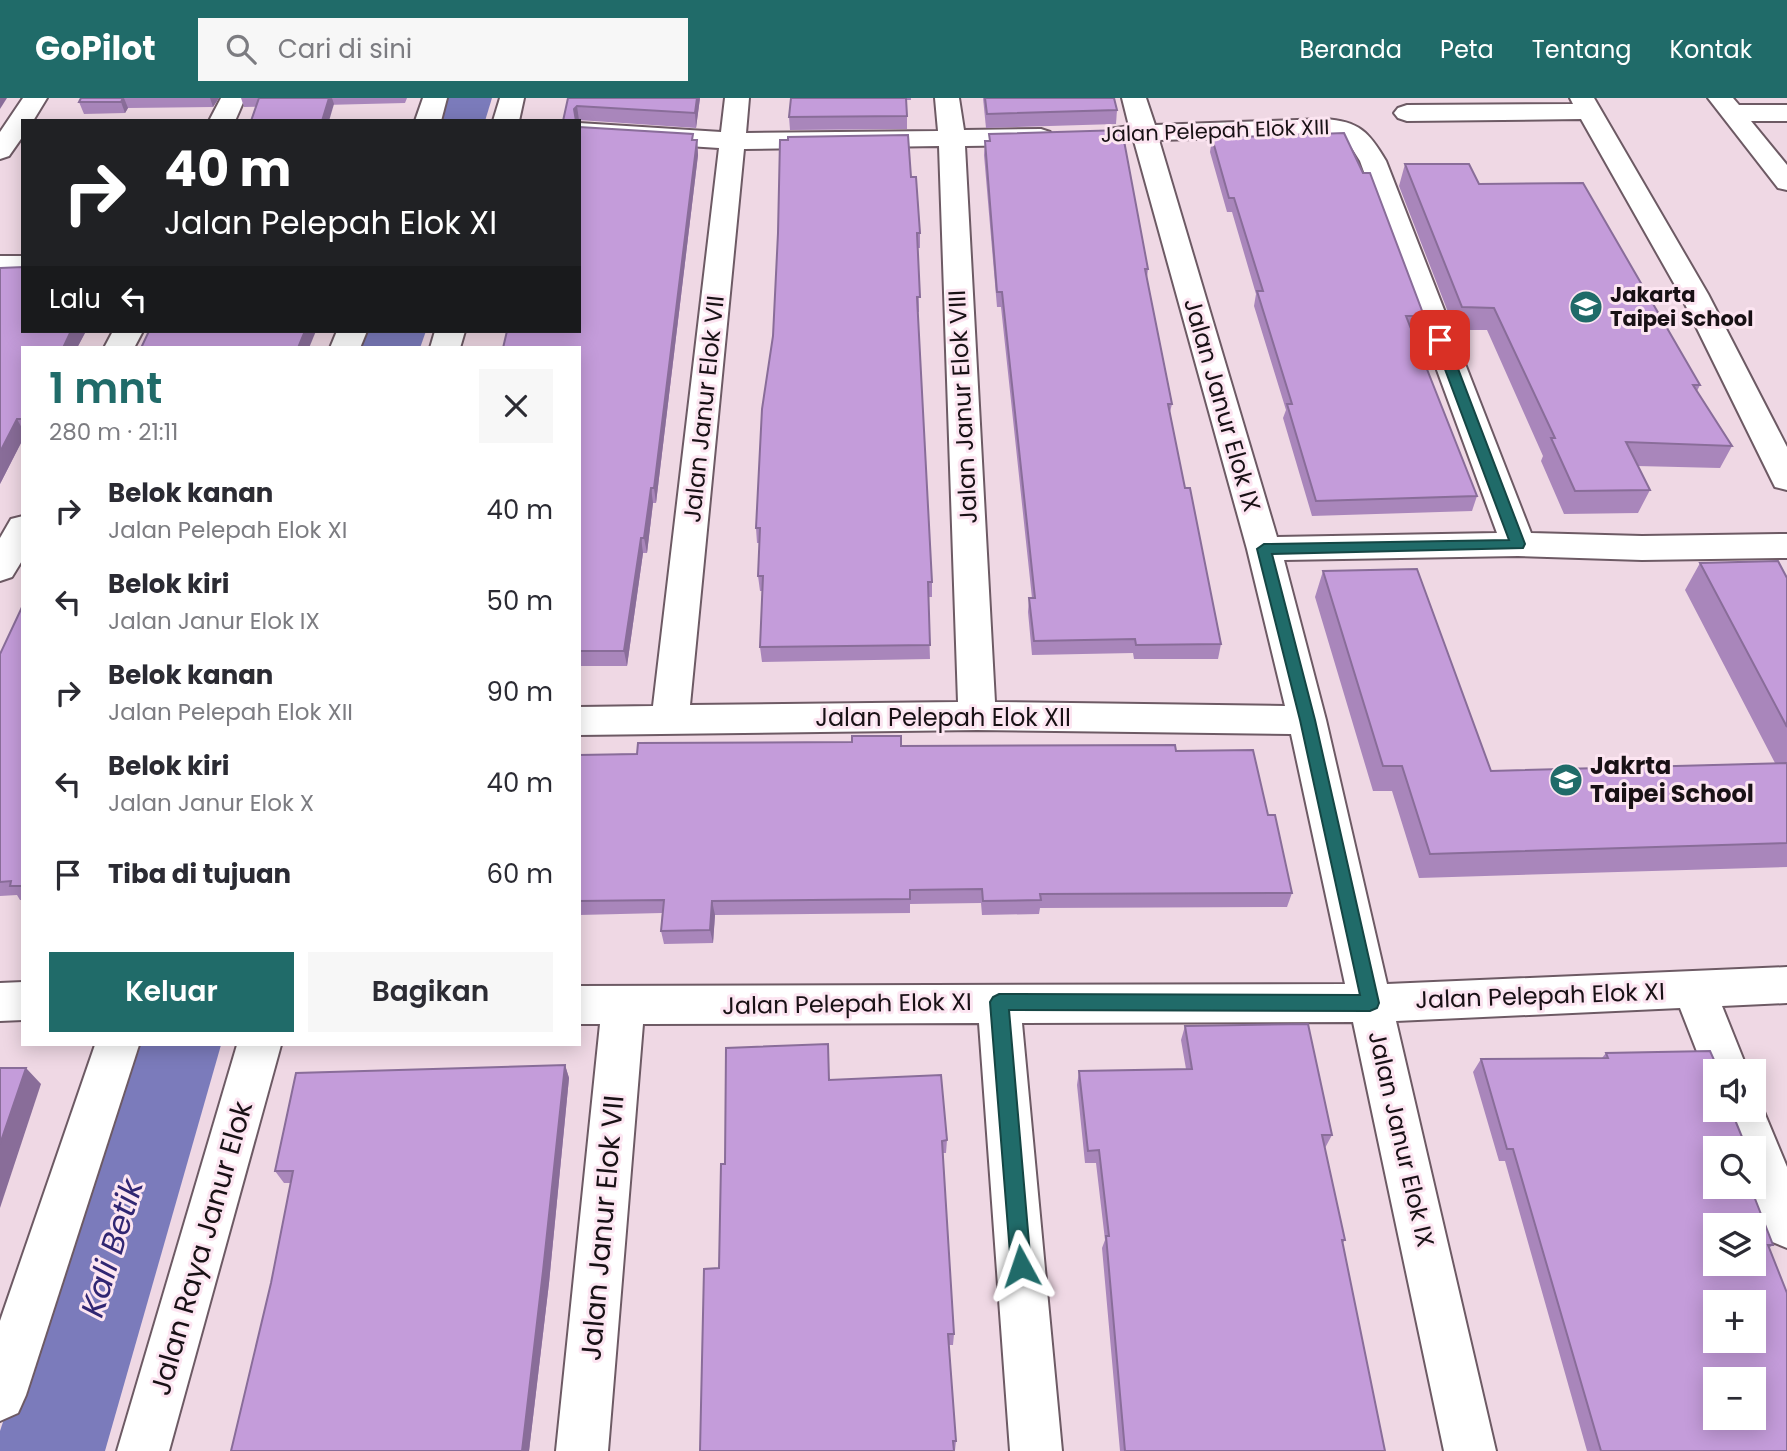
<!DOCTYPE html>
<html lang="id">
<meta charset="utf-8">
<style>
body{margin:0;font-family:Poppins,sans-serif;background:#f7f7f7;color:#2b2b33;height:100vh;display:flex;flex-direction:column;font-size:26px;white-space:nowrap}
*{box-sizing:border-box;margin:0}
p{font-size:23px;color:#7c7c81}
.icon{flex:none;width:38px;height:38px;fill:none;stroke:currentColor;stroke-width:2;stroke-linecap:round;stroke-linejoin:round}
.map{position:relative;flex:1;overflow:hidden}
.side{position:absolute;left:21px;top:248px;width:560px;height:700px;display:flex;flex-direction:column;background:#fff;border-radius:0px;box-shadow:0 4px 18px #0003}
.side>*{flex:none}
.banner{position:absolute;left:21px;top:21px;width:560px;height:214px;border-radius:0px;box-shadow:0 4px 18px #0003;background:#202124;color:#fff;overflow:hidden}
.tools{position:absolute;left:1703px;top:961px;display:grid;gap:14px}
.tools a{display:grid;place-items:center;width:63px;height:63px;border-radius:0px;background:#fff;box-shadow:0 4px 18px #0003;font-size:35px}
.pin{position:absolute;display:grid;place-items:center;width:60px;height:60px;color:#fff;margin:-30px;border-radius:14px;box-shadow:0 4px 10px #0006}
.me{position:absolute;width:77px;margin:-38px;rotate:355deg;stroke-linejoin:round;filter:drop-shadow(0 0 5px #0008)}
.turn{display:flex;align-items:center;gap:24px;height:147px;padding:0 28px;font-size:32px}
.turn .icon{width:91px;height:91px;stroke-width:2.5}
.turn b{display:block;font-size:49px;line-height:60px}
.then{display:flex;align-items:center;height:66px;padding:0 28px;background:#0003;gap:14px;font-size:26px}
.round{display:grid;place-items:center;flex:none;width:74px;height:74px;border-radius:0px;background:#f7f7f7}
.summary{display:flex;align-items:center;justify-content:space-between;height:119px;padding:0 28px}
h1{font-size:42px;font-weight:600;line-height:52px;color:#206b69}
.cta{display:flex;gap:14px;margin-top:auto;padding:14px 28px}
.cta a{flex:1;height:80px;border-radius:0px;background:#206b69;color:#fff;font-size:28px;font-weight:600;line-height:80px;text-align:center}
.cta a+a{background:#f7f7f7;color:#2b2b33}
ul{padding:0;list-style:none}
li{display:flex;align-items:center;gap:21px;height:91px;padding:0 28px}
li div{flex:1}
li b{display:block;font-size:26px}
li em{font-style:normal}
header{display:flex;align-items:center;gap:42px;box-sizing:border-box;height:98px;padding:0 35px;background:#206b69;color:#fff}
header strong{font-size:33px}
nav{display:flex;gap:38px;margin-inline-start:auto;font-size:24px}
.search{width:490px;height:63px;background:#f7f7f7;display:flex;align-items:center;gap:18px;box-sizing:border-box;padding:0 24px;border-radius:0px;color:#7c7c81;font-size:26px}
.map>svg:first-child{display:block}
</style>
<header>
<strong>GoPilot</strong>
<div class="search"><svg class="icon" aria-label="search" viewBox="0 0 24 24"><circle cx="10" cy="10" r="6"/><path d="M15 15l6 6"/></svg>Cari di sini</div>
<nav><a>Beranda</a><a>Peta</a><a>Tentang</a><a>Kontak</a></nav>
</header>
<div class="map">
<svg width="1787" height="1353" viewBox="0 0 1787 1353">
<rect width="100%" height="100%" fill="#efd8e4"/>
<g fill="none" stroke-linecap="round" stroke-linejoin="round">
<!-- river -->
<g fill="#7b7bbb" fill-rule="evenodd">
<polygon points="438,0 492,0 485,23 431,23"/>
<polygon points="363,233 426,233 420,250 356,250"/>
<polygon points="127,947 221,947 105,1353 0,1353 0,1333"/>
</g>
<defs>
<g id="street">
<polygon points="23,0 47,0 33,23 23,23 23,38 9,58 0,61 0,34"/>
<polygon points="221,0 245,0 235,23 209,23"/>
<polygon points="423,0 447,0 441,23 415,23"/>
<polygon points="500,0 524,0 519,23 493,23"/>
<path d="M725,0H749L746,35L938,33L935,0H959L964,32L1041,31L1050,34L1054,39L1050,44L1041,47L965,48L995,604L1285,608L1247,451L1134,43L1110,41L1106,36L1110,31L1129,28L1122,0H1146L1155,27L1324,21C1359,23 1369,34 1386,63L1531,435L1642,438L1787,436V460L1642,462L1518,458L1284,462L1326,622L1387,886L1787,869V905L1722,908L1748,973H1715V989L1710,987L1680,910L1396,923L1496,1353H1444L1353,924L1022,925L1062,1353H1010L979,925L643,926L608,1353H556L600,926H579V888L1345,886L1291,636L977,632L579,637V609L653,608L719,50L579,41V25L721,34ZM1334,37L1350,47L1360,63L1497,435L1277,439L1159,42ZM939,48L958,604L690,607L744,51Z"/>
<polygon points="1570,0 1594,0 1708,196 1787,349 1787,392 1775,389 1771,381 1680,196 1581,21 1407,23 1398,20 1394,15 1398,10 1407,7 1573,6"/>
<polygon points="1708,0 1733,0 1739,7 1787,7 1787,23 1751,23 1787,67 1787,92 1778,90"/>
<rect x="0" y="158" width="23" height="16"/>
<polygon points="113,233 143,233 134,250 104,250"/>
<polygon points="337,233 367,233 360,250 330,250"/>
<polygon points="435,233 465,233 460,250 430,250"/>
<polygon points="23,418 23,461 12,479 0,483 0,440 11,421"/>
<polygon points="23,884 23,922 0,923 0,885"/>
<polygon points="95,947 139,947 26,1297 18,1315 0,1323 0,1223"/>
<polygon points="237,947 281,947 169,1353 117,1353"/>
<polygon points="1754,996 1757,997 1787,1069 1787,1150 1770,1143 1748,1088 1754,1088 1754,1050 1733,1050 1718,1012 1754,1012"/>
</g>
</defs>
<!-- street casing -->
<use href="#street" stroke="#6d5a64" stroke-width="4"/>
<!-- street -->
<use href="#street" fill="#fff" fill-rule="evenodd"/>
</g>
<!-- wall -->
<g fill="#a986bb">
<polygon points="81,0 219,0 213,9 128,10 125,15 84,16 79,4"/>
<polygon points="241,0 407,0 405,5 244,9"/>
<polygon points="568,0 700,0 696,30 579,22 563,23"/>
<polygon points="791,0 911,0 911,2 907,2 907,31 790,32 789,19"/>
<polygon points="983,0 1114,0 1117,12 1116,26 986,30"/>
<polygon points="989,36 1148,171 1147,180 1172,306 1170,314 1185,390 1221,546 1218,561 1134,561 1133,555 1032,557 1028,514 1029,500 1032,500 1001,209 997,209 984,57 985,43 989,43"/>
<polygon points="1212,40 1424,218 1420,232 1411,232 1477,398 1472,413 1312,418 1283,320 1286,312 1254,208 1256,196 1232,114 1227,114 1210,54"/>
<polygon points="693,42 697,42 698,57 656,405 653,405 647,455 643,455 627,568 579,568 579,250"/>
<polygon points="1405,66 1479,86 1700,287 1697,293 1732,348 1720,370 1637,368 1650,392 1638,415 1564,416 1541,363 1543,358 1487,232 1455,232 1399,88"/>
<polygon points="911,79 920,135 920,150 918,150 919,214 918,214 932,484 932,499 928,499 930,561 762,564 760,549 763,493 760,493 758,478 760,445 757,445 756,430"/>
<polygon points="23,233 86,233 77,250 23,250 23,341 0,386"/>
<polygon points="1700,465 1787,480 1787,769 1419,780 1392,693 1373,693 1315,499 1323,473 1491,673 1775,665 1685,492"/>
<polygon points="23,507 23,802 20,802 17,797 0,798 0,556"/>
<polygon points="901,648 1176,653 1268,717 1292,795 1287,809 1040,810 1039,816 982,817 981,805 910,806 910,815 715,817 713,845 664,846 661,833 662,815 579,817 579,657"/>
<polygon points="1185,928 1332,1037 1325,1050 1345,1142 1342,1146 1385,1353 1120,1353 1102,1150 1105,1142 1096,1065 1085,1065 1077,987 1079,973 1186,971 1181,942"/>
<polygon points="1606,955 1715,1050 1773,1147 1769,1150 1787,1353 1587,1353 1505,1063 1499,1063 1473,974 1481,961 1602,960"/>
<polygon points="565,967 569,980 549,1185 529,1353 231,1353 271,1185 291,1085 284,1085 275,1073"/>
<polygon points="830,982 947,1042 946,1055 943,1055 954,1236 953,1247 948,1247 956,1343 955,1352 954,1352 725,1066"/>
</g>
<!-- shaded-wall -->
<g fill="#896d99">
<polygon points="0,0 7,0 0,11"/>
<polygon points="123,0 124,0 128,10 125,15 121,4"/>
<polygon points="210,0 219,0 213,9"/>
<polygon points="329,0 332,0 334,6 329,23 322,23"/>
<polygon points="697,0 700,0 696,30 695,15"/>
<polygon points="577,8 579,22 576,23 574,11"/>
<polygon points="697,42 698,57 656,405 654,390"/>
<polygon points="71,233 86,233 77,250 63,250"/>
<polygon points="305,233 316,233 309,250 298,250"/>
<polygon points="17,321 23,332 23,341 0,386 0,354"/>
<polygon points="651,390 653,405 647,455 644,440"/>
<polygon points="641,440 643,455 627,568 624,553"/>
<polygon points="712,803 715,817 713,845 710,832"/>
<polygon points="565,967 569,980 549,1185 529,1353 522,1353"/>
<polygon points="26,970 41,986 0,1110 0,1046"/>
</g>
<!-- building -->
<g fill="#c49cda" stroke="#896d99" stroke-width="2" fill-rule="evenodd">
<polygon points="81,0 123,0 121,4 79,4"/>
<polygon points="259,0 329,0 322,23 251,23"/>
<polygon points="568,0 697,0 695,15 577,8 574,11 576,23 563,23"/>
<polygon points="791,0 906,0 907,18 789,19"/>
<polygon points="985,0 1114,0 1117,12 987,16"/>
<polygon points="579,29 693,36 692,42 697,42 654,390 651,390 644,440 641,440 624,553 579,553 579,250 503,250 507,233 579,233"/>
<polygon points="1122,32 1148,171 1145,171 1172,306 1168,306 1185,390 1190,390 1221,546 1136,547 1135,541 1034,543 1029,500 1035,500 1002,194 997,194 985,43 990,43 989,36"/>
<polygon points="1344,35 1363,75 1370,75 1424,218 1406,218 1477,398 1316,403 1287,306 1292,306 1257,193 1263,193 1234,100 1229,100 1212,40"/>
<polygon points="908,37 911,79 916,79 920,135 917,135 920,199 917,199 932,484 928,484 930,547 760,549 763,478 758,478 760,430 756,430 762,311 773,238 778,135 780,42 788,42 788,39"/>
<polygon points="1405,66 1469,66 1479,86 1583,85 1700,287 1693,287 1732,348 1626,344 1650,392 1575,393 1551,340 1555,340 1494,210 1462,209"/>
<polygon points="23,169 23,233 71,233 63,250 23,250 23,320 22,321 17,321 0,354 0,170"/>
<polygon points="149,233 305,233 298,250 141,250"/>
<polygon points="1778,463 1787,480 1787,629 1700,465"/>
<polygon points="1417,471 1491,673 1787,665 1787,745 1430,756 1402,668 1383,668 1323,473"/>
<polygon points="23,507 23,788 10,788 11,783 0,784 0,556"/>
<polygon points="852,638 901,638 901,648 1175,647 1176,653 1253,652 1268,717 1275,717 1292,795 1040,796 1041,802 983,803 982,791 910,792 910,801 712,803 710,832 661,833 664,802 579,803 579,657 637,656 638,645 852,644"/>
<polygon points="1308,926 1332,1037 1322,1037 1345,1142 1342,1142 1385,1353 1125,1353 1106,1138 1109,1138 1099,1052 1088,1053 1079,973 1192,971 1185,928"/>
<polygon points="828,946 829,982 941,977 947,1042 942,1043 954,1236 948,1236 956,1343 953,1343 954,1353 700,1353 704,1171 719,1170 721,1066 725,1066 726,950"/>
<path d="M1710,953L1719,973H1715V1012H1731L1742,1039L1748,1040L1751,1050H1715V1088H1750L1773,1147H1768L1787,1195V1353H1601L1513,1051H1507L1481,961L1608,960L1606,955ZM1715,1127H1754V1166H1715ZM1715,1204H1754V1242H1715ZM1715,1281H1754V1320H1715Z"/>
<polygon points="565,967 543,1173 522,1353 231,1353 271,1185 293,1073 275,1073 296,975"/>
<polygon points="0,970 26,970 0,1046"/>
</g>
<!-- route -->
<polygon fill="#206b69" stroke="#154644" stroke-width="2" points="1440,238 1447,242 1525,446 1523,450 1272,456 1315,622 1379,905 1377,910 1370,913 1009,912 1031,1168 1028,1175 1021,1178 1014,1175 1011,1168 990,904 993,899 999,896 1360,897 1300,622 1257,451 1264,446 1509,442 1434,242"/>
<!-- icons -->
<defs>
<symbol id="school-disc" viewBox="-11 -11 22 22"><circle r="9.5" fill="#206b69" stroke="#fce5f1"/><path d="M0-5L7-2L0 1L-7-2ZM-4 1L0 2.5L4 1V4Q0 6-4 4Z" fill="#fff"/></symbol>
</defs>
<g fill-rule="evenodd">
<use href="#school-disc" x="1567" y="190" width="38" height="38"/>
<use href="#school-disc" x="1547" y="663" width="38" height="38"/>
</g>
<g text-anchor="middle" stroke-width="6" stroke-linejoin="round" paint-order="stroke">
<!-- far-street labels -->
<g font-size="21" fill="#181115" stroke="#fce5f1">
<text transform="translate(1215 33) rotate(-2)" y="7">Jalan Pelepah Elok XIII</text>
</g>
<!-- far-poi labels -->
<g font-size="21" font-weight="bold" fill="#181115" stroke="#fce5f1" text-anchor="start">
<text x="1610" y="204">Jakarta<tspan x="1610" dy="24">Taipei School</tspan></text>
</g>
<!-- street labels -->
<g font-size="24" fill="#181115" stroke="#fce5f1">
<text transform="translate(1222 307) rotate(74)" y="8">Jalan Janur Elok IX</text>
<text transform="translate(963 309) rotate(-93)" y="8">Jalan Janur Elok VIII</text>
<text transform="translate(704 311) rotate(-84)" y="8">Jalan Janur Elok VII</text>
<text x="943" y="628">Jalan Pelepah Elok XII</text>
<text transform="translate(1540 898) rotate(-2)" y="8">Jalan Pelepah Elok XI</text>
<text transform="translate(847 906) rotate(-1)" y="8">Jalan Pelepah Elok XI</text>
<text transform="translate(1401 1041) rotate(77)" y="8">Jalan Janur Elok IX</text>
</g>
<!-- poi labels -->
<g font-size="24" font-weight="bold" fill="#181115" stroke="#fce5f1" text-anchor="start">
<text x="1590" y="676">Jakrta<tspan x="1590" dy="28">Taipei School</tspan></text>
</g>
<!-- near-street labels -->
<g font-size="28" fill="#181115" stroke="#fce5f1">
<text transform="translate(602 1130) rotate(-85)" y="10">Jalan Janur Elok VII</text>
<text transform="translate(201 1150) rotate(-74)" y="10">Jalan Raya Janur Elok</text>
</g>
<!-- near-water labels -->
<g font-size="32" font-style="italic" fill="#302672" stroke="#fce5f1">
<text transform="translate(112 1150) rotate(-73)" y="11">Kali Betik</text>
</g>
</g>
</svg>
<div class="tools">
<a><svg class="icon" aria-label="sound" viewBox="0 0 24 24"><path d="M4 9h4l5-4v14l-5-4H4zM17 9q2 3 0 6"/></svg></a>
<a><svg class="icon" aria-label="search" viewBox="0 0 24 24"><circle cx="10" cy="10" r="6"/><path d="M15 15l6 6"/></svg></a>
<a><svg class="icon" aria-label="layers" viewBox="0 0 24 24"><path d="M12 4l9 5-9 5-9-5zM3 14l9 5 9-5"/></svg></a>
<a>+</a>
<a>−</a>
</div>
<div class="pin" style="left:1440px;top:242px;background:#d93025"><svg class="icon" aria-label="arrive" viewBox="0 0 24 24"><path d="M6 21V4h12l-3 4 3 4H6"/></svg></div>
<svg class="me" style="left:1021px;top:1168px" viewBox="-20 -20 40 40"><path d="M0-17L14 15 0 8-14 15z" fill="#206b69" stroke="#fff" stroke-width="4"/></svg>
<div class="banner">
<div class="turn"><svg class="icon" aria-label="right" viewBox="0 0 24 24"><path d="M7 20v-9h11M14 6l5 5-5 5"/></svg><div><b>40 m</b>Jalan Pelepah Elok XI</div></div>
<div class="then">Lalu<svg class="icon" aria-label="left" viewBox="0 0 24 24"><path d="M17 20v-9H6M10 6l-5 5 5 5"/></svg></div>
</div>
<section class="side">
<div class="summary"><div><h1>1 mnt</h1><p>280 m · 21:11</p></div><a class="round"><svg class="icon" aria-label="close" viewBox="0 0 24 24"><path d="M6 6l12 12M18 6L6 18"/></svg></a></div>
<ul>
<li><svg class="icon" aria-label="right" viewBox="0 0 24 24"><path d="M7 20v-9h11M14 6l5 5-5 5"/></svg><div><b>Belok kanan</b><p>Jalan Pelepah Elok XI</p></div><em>40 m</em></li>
<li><svg class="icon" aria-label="left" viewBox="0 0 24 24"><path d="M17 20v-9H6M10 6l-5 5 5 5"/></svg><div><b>Belok kiri</b><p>Jalan Janur Elok IX</p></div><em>50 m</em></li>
<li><svg class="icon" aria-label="right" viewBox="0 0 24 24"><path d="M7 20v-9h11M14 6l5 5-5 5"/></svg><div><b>Belok kanan</b><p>Jalan Pelepah Elok XII</p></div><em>90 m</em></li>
<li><svg class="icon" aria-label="left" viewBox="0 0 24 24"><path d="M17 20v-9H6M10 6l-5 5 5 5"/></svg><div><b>Belok kiri</b><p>Jalan Janur Elok X</p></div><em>40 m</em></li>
<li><svg class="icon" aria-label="arrive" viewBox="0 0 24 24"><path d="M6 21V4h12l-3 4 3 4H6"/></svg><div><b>Tiba di tujuan</b></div><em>60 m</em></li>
</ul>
<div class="cta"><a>Keluar</a><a>Bagikan</a></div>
</section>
</div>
